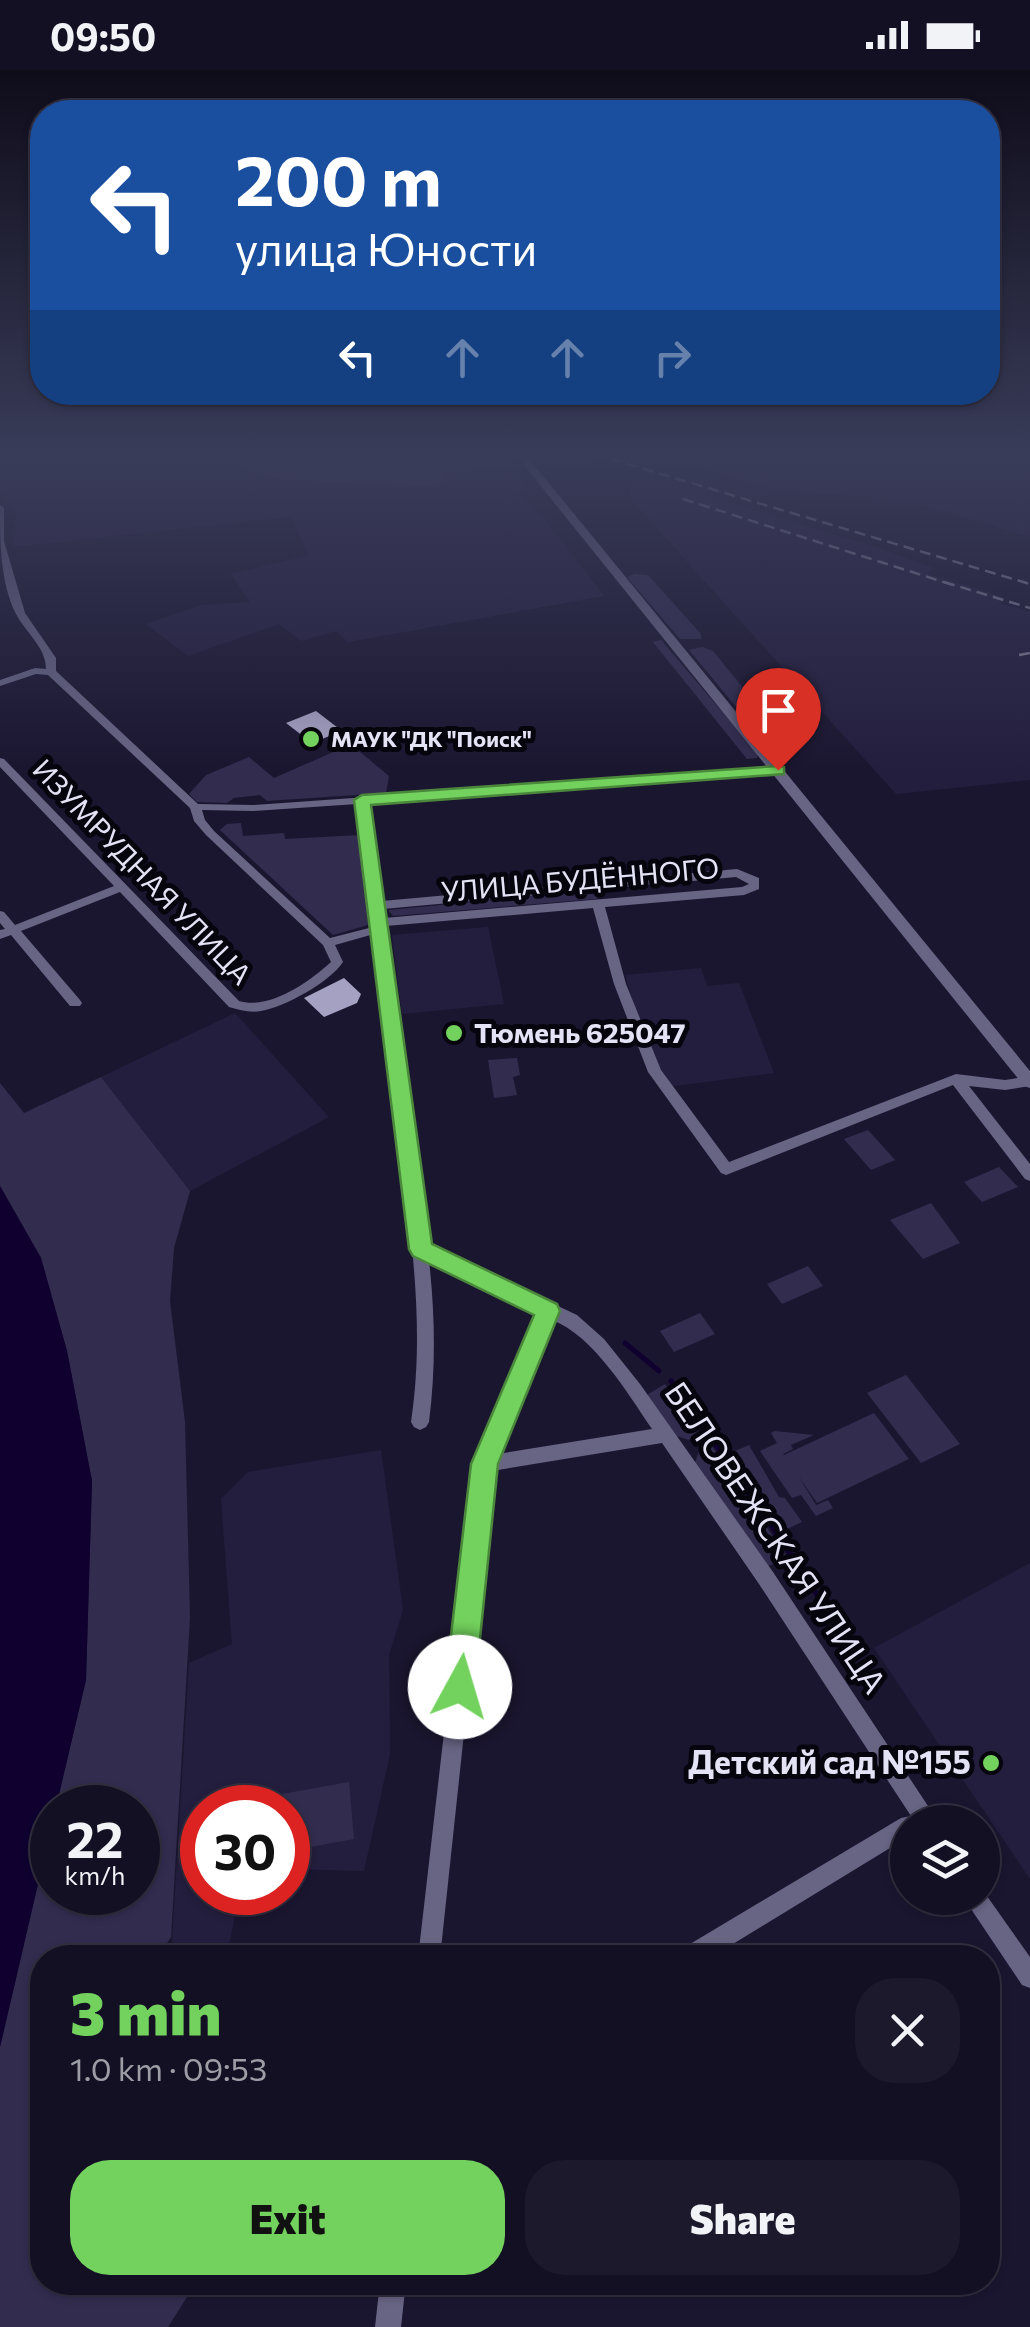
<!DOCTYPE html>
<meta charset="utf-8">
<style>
body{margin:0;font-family:Commissioner,sans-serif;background:#1d192c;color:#f1f3f6;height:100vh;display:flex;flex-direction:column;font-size:38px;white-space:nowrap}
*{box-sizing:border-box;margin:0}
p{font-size:32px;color:#9d9da6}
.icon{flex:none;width:55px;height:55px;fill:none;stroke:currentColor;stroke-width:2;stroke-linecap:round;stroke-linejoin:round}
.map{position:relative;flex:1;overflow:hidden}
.side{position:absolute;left:30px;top:1875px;width:970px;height:350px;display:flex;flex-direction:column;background:#141024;border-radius:40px;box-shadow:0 2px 8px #0004,0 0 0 2px #333041}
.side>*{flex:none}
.hud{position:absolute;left:30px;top:30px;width:970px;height:305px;border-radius:40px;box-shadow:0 2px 8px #0004,0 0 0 2px #333041;background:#1a4fa0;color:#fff;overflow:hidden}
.buttons{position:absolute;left:890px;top:1735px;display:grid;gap:20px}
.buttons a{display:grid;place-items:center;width:110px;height:110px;border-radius:50%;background:#141024;box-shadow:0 2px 8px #0004,0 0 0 2px #333041;font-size:50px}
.speed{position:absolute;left:30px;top:1715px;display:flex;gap:20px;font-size:50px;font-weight:700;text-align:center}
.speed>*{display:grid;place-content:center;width:130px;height:130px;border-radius:50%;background:#141024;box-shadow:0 2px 8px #0004,0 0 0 2px #333041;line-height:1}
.speed small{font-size:25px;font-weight:400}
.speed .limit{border:15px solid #d22;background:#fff;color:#111}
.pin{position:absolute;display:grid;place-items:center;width:85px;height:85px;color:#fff;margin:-102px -42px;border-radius:50% 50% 50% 0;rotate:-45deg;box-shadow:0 0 10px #0007}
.pin .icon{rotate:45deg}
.me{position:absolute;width:110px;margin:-55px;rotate:6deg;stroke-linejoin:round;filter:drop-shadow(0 0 8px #0008)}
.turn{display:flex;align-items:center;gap:35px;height:210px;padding:0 40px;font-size:45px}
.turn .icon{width:130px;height:130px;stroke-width:2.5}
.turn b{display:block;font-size:70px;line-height:85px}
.lanes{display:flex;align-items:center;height:95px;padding:0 40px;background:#0003;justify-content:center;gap:50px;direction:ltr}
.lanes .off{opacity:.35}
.round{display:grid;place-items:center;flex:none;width:105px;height:105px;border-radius:40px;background:#1d192c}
.head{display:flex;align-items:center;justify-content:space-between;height:170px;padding:0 40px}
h1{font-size:60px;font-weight:800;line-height:75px;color:#73d25d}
.action{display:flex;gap:20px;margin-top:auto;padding:20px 40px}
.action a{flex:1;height:115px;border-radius:40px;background:#73d25d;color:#111;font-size:40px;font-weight:800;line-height:115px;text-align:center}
.action a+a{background:#1d192c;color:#f1f3f6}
.status{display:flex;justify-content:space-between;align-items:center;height:70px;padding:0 50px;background:#141024;direction:ltr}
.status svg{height:28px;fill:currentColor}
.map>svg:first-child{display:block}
</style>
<div class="status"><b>09:50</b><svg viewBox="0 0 49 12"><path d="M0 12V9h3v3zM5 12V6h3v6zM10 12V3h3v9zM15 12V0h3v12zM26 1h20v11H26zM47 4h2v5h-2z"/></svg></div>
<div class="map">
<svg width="1030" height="2257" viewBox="0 0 1030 2257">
<rect width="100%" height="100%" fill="#1b1630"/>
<!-- built -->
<g fill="#241e3e">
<polygon points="0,384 210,384 275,409 435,417 452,403 510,398 527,419 517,421 521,430 545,449 604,526 348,572 336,561 301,571 279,554 188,586 146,554 201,535 250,532 231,504 309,485 291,447 13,477 16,441 0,422"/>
<polygon points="758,384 1030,384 1030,467 904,430 776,420 698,397"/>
<polygon points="651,409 879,478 933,498 928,504 1003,527 999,533 1030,542 1030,710 896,724 628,426 633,414"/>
<polygon points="488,857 504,934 402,944 392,865"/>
<polygon points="701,898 707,916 739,913 774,1003 667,1017 649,985 625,905"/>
<polygon points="235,943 329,1047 190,1121 101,1007"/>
<polygon points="381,1380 403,1540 389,1585 390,1684 364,1801 288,1799 288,1738 202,1738 202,1822 239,1823 227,1887 171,1888 189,1593 232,1574 221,1429 248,1402"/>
<polygon points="1030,1493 1030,1809 874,1578"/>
</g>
<!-- green -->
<g fill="#322c4f">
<polygon points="210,384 494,384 509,389 516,397 452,402 436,417 275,409"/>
<polygon points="635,504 648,505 701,564 701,569 680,569 627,507"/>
<polygon points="661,570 758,684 757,688 747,689 653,572"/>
<polygon points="702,577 713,581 790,675 790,682 776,685 689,580"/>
<polygon points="356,672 359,681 389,706 386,723 267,731 260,725 234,728 227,733 197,732 189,724 206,705 249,687 274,708"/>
<polygon points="241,753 243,766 284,763 285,769 360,765 368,855 333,865 220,760 227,754"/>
<polygon points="594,820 601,826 596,829 393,846 388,840"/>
<polygon points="517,988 520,1005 513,1007 517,1025 494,1028 488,990"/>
<polygon points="101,1007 190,1121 174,1178 170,1231 185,1352 190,1548 171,1867 158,1887 42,1888 42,2212 196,2213 168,2257 0,2257 0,1977 52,1754 52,1822 138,1822 138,1738 56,1737 86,1610 92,1411 67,1281 41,1188 0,1116 0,1013 24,1043"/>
<polygon points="868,1060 895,1090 871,1100 844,1069"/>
<polygon points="999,1097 1018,1117 982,1132 964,1112"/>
<polygon points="931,1133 960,1173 923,1189 890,1150"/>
<polygon points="808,1196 823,1216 782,1234 767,1214"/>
<polygon points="700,1243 715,1264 674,1282 660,1261"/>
<polygon points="906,1305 960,1374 921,1393 867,1323"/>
<polygon points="665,1314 702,1363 689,1370 673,1365 647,1325"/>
<polygon points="874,1343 909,1389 817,1433 799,1407 816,1435 828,1430 833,1438 816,1446 801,1425 792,1428 760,1381 777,1373 771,1363 775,1361 814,1365 791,1375 793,1379 783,1384 784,1385"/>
<polygon points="711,1375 788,1489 768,1496 695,1393 699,1381"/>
<polygon points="749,1375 779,1427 785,1428 802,1452 787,1459 735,1381"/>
<polygon points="349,1712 354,1769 288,1781 288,1738 249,1737 248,1730"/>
</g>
<!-- water -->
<polygon fill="#0f0030" points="0,1116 41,1188 67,1281 92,1411 86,1610 56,1737 52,1738 52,1754 0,1977"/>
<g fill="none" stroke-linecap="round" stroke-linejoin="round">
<!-- stream -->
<g stroke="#0f0030" stroke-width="5">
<polyline points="625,1273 659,1301"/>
<polyline points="671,1311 706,1361"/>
<polyline points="716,1375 791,1485"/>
<polyline points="802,1502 856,1584"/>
</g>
</g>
<!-- building -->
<g fill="#a5a1c3">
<polygon points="316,641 342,661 312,673 286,653"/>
<polygon points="344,908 361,924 357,933 324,947 304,928"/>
</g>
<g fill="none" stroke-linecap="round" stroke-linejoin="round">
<!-- minor -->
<g fill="#686484" fill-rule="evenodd">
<path d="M0,435L4,438V471L25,543L56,588V601L198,734L253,735L782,698L783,700L778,703L368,733L382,831L737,799L759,808V819L744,825L605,837L626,914L661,1000L729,1092L956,1004L1005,1010L1030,1006V1016L1005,1020L969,1016L1030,1094V1111L1025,1109L953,1015L726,1105L721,1103L648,1002L614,914L593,838L386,856L417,1079L428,1175L577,1245L604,1269L640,1314L773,1502L934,1745L937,1752H908V1767L710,1888H677L680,1880L901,1748L911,1746L759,1514L662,1373L492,1401L440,1888H418L475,1394L539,1244L429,1190C435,1245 436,1297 429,1352L426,1357L420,1360L414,1357L411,1352C422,1278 416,1212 408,1138C400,1047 386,956 374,864L335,875L343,892C330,912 285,937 261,941C250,943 240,940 229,937L120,822L21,861L80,930L82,933L80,936H70L11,865L0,869V860L5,859L0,853V841L4,842L15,855L114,816L0,697V688L4,689L239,931C270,940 309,912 331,892L323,875L206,765L194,751L190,738L48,605L36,604L0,616V610L35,598L46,599C46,577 26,563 16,544C0,512 0,471 0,435ZM357,734L370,833L368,836L371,839L373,857L330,868L214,761L205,750L202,740L253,741ZM736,807L749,814L742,817L384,848L383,839ZM552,1250C594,1266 628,1324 652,1359L497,1384Z"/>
<polygon points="982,1819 1030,1887 1030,1918 1022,1915 969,1836 966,1828 982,1828"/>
<polygon points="380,2212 406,2212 401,2257 375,2257"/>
</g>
<!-- tertiary -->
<polygon fill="#686484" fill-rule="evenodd" points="515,384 525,384 1030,1001 1030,1018 1024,1016"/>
<!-- rail -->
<g stroke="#7f7c92" stroke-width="2.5" stroke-dasharray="11 6" stroke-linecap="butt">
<polyline points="594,384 1030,514"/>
<polyline points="683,429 956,516"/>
<polyline points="944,512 1030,538"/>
<polyline points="1019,585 1030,583"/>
</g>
</g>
<!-- sky -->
<linearGradient id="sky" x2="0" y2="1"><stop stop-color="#0f0c1a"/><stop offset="0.55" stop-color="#393c59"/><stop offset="1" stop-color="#393c59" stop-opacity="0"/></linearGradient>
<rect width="1030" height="700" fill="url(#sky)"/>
<!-- route -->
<polygon fill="#73d25d" stroke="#4b883c" stroke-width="2.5" points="778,696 784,697 784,704 371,735 432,1174 557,1234 560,1241 498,1394 475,1617 471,1628 460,1632 449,1628 445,1617 471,1394 534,1245 413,1186 409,1179 354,730 362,725"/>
<!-- markers -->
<g fill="#73d25d" stroke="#06050e" stroke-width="4">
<circle cx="311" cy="669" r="10"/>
<circle cx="454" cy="963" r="10"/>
<circle cx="991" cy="1693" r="10"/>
</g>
<g text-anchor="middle" stroke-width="10" stroke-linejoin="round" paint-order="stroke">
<!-- far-poi labels -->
<g font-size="22" font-weight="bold" fill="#e4e3f5" stroke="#06050e" text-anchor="start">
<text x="331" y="677">МАУК "ДК "Поиск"</text>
</g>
<!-- street labels -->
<g font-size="28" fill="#e4e3f5" stroke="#06050e">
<text transform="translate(142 802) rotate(46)" y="10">ИЗУМРУДНАЯ УЛИЦА</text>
<text transform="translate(580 810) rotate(-5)" y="10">УЛИЦА БУДЁННОГО</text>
</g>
<!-- poi labels -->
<g font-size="28" font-weight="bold" fill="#e4e3f5" stroke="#06050e" text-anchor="start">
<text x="474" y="973">Тюмень 625047</text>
</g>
<!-- near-street labels -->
<g font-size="32" fill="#e4e3f5" stroke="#06050e">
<text transform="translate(775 1468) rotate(56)" y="11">БЕЛОВЕЖСКАЯ УЛИЦА</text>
</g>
<!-- near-poi labels -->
<g font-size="32" font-weight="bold" fill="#e4e3f5" stroke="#06050e" text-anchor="end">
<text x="971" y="1704">Детский сад №155</text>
</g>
</g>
</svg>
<div class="buttons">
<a><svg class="icon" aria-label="layers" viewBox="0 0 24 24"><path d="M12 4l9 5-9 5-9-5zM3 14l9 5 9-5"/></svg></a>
</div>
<div class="speed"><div>22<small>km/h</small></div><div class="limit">30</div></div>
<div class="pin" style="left:778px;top:700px;background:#d93025"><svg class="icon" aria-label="arrive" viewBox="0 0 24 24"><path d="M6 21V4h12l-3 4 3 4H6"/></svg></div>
<svg class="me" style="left:460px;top:1617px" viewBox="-20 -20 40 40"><circle r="19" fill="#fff"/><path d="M0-13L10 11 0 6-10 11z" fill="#73d25d"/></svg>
<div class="hud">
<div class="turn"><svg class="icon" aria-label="left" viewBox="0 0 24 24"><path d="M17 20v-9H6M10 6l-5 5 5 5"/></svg><div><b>200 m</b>улица Юности</div></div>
<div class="lanes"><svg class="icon" aria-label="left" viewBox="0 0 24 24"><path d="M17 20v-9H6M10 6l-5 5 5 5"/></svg><svg class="icon off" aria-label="ahead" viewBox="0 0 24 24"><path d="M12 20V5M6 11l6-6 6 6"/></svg><svg class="icon off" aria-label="ahead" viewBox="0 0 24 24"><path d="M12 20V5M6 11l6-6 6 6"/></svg><svg class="icon off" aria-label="right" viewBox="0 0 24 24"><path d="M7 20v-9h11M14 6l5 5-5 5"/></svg></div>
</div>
<section class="side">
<div class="head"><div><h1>3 min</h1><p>1.0 km · 09:53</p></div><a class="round"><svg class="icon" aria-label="close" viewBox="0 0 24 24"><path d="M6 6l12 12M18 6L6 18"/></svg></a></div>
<div class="action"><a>Exit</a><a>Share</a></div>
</section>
</div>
